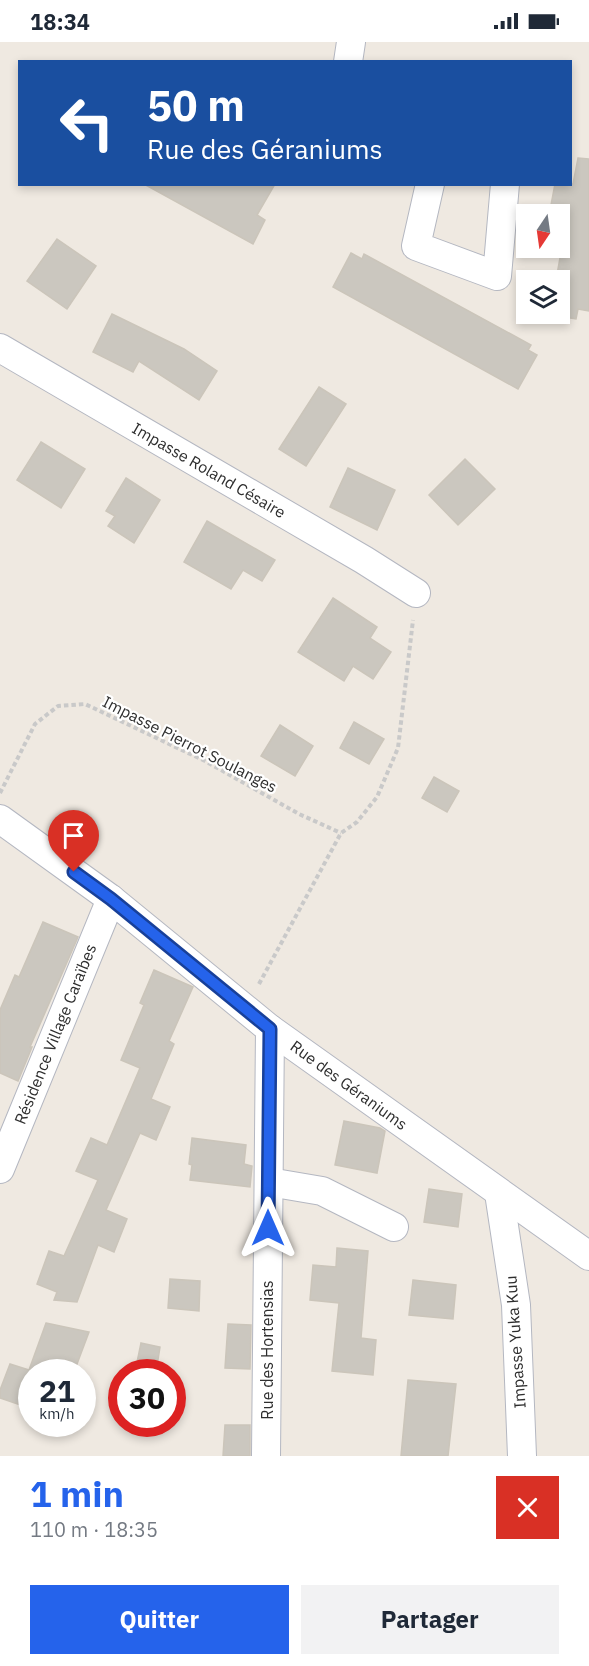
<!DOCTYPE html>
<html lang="fr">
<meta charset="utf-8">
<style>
body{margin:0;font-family:"IBM Plex Sans",sans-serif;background:#f2f2f3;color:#1f2937;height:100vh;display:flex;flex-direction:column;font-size:22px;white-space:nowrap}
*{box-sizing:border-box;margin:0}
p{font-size:20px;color:#747a83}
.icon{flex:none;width:33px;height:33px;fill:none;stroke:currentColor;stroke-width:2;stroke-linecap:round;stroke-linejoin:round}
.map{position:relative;height:1414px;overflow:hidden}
.panel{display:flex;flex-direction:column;background:#fff;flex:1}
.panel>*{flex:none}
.hud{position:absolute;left:18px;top:18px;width:554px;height:126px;border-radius:0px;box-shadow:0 3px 9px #0003;background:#1a4fa0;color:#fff;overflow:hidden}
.needle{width:39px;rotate:193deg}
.tools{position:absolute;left:516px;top:162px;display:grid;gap:12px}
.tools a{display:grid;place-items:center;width:54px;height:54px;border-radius:0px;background:#fff;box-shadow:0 3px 9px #0003;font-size:30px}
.speed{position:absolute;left:18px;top:1317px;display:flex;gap:12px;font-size:30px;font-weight:700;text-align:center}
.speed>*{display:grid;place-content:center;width:78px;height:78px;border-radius:50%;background:#fff;box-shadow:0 3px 9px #0003;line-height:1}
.speed small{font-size:15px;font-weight:400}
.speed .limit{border:9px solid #d22;background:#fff;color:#111}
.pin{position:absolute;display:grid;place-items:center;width:51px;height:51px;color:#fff;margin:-62px -26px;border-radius:50% 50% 50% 0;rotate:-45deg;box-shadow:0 0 6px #0007}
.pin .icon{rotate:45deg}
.me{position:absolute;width:66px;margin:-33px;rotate:0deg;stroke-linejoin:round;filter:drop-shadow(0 0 4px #0008)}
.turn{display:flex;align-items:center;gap:21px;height:126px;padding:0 30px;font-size:27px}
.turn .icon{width:78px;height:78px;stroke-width:2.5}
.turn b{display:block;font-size:42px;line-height:51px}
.round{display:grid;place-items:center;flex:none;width:63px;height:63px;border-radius:0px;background:#f2f2f3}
.head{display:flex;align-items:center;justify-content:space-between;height:102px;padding:0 30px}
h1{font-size:36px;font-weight:700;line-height:45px;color:#2563eb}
.action{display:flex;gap:12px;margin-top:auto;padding:12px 30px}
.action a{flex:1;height:69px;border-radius:0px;background:#2563eb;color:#fff;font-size:24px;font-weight:700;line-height:69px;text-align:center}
.action a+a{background:#f2f2f3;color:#1f2937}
.status{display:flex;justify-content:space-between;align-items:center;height:42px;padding:0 30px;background:#fff;direction:ltr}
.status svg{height:16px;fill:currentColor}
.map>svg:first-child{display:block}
</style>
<div class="status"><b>18:34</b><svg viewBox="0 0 49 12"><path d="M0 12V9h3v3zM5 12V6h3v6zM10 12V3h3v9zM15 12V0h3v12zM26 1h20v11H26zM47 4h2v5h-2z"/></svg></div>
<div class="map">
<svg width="589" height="1414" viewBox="0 0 589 1414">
<rect width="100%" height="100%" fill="#efe9e1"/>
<!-- building -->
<g fill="#cbc7bf" stroke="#cbc5ba" stroke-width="1.5">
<polygon points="578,116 589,117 589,269 578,267 576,277 551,273 560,272 560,238 556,238 569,166 551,163 555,142 573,142"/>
<polygon points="144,142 275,142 257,173 265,178 253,202"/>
<polygon points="57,197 96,224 67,267 27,239"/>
<polygon points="351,211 362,217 364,212 531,303 528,308 537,313 518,347 333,245"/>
<polygon points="112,272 184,307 217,329 199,358 139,319 133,330 93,310"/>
<polygon points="319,345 346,362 306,424 279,407"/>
<polygon points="41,400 85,427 61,466 17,438"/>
<polygon points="465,417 495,447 458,483 429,453"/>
<polygon points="348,426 395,448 377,488 330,465"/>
<polygon points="126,436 160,458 134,501 108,484 115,474 106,469"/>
<polygon points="207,479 275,518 262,539 243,528 231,547 184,520"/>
<polygon points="333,556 377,585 370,596 391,610 373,637 353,624 344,639 298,610"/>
<polygon points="354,680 384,697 369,722 340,706"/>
<polygon points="280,683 313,704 295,734 261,714"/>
<polygon points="434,735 459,749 447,770 422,756"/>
<polygon points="43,880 78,895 30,1005 32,1005 18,1039 0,1031 0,968 15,933 19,935"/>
<polygon points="154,928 193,945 169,999 174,1002 151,1057 170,1065 156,1098 140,1091 106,1168 127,1177 114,1210 98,1203 77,1260 54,1258 57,1250 37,1242 49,1209 64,1214 98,1138 76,1129 91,1096 107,1103 140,1026 121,1018 144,963 140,961"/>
<polygon points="344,1079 380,1086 385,1089 377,1131 335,1123"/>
<polygon points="192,1096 246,1103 244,1122 252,1124 250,1145 190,1138 192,1123 189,1122"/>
<polygon points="429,1147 462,1152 458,1185 424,1180"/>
<polygon points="337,1206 368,1209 361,1296 376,1298 373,1333 332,1329 339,1261 310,1258 313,1223 336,1225"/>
<polygon points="170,1237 200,1239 199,1269 168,1266"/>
<polygon points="413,1238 456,1243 453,1277 409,1273"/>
<polygon points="46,1281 89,1290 74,1330 32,1330 32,1367 0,1356 0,1348 10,1322 29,1328"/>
<polygon points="228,1282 251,1283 250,1327 225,1326"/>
<polygon points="141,1301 160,1305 156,1330 135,1330"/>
<polygon points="408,1338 456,1342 448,1414 401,1414"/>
<polygon points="225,1383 250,1383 250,1414 223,1414"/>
</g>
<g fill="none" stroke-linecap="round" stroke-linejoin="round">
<defs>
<g id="minor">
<polyline points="348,20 351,0"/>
<polyline points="430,142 416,204 497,234 505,142"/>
<polyline points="0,306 364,518 416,551"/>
<polyline points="0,777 111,857 270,987 589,1214"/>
<polyline points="0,1127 111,857"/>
<polyline points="269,1140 322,1149 394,1185"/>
<polyline points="499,1151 516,1263 522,1414"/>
<polyline points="266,1414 270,987"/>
</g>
</defs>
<!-- minor casing -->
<use href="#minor" stroke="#b4b7c1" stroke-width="30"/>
<!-- path -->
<g stroke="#c9c9c9" stroke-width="4" stroke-dasharray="4.5 3" stroke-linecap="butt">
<polyline points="0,751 35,682 58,664 85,662 205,719 299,772 341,791"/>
<polyline points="259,942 341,791 357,780 377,755 398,706 413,578"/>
</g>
<!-- minor -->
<use href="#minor" stroke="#fff" stroke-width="28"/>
</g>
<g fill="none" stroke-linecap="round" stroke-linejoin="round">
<defs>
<polyline id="route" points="74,830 111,857 270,987 268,1186"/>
</defs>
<!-- route casing -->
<use href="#route" stroke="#184099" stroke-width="15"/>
<!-- route -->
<use href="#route" stroke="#2563eb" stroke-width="10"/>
</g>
<g text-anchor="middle" stroke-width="4.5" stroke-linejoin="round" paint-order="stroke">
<!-- street labels -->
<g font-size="16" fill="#2e2e2e" stroke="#fff">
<text transform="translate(209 428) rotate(30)" y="6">Impasse Roland Césaire</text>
<text transform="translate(190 702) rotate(27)" y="6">Impasse Pierrot Soulanges</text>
<text transform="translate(55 992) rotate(-68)" y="6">Résidence Village Caraïbes</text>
<text transform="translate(349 1043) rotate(36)" y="6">Rue des Géraniums</text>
<text transform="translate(515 1300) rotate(-94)" y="6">Impasse Yuka Kuu</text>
<text transform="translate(267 1308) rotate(-90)" y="6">Rue des Hortensias</text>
</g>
</g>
</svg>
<div class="tools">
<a><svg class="needle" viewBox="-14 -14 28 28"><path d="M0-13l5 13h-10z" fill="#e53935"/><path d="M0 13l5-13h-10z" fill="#747a83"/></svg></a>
<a><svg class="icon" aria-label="layers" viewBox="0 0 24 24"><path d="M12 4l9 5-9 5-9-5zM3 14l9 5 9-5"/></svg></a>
</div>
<div class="speed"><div>21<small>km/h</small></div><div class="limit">30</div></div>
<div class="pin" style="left:74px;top:830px;background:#d93025"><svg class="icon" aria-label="arrive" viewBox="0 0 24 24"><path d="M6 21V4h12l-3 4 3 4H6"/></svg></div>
<svg class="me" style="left:268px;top:1186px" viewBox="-20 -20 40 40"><path d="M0-17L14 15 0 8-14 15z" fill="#2563eb" stroke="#fff" stroke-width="4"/></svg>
<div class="hud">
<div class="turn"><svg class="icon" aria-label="left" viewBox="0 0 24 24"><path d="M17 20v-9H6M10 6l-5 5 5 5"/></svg><div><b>50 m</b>Rue des Géraniums</div></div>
</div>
</div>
<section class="panel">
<div class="head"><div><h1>1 min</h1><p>110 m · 18:35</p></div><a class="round" style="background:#d93025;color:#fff"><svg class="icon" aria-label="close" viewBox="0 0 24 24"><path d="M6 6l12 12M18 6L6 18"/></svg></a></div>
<div class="action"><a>Quitter</a><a>Partager</a></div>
</section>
